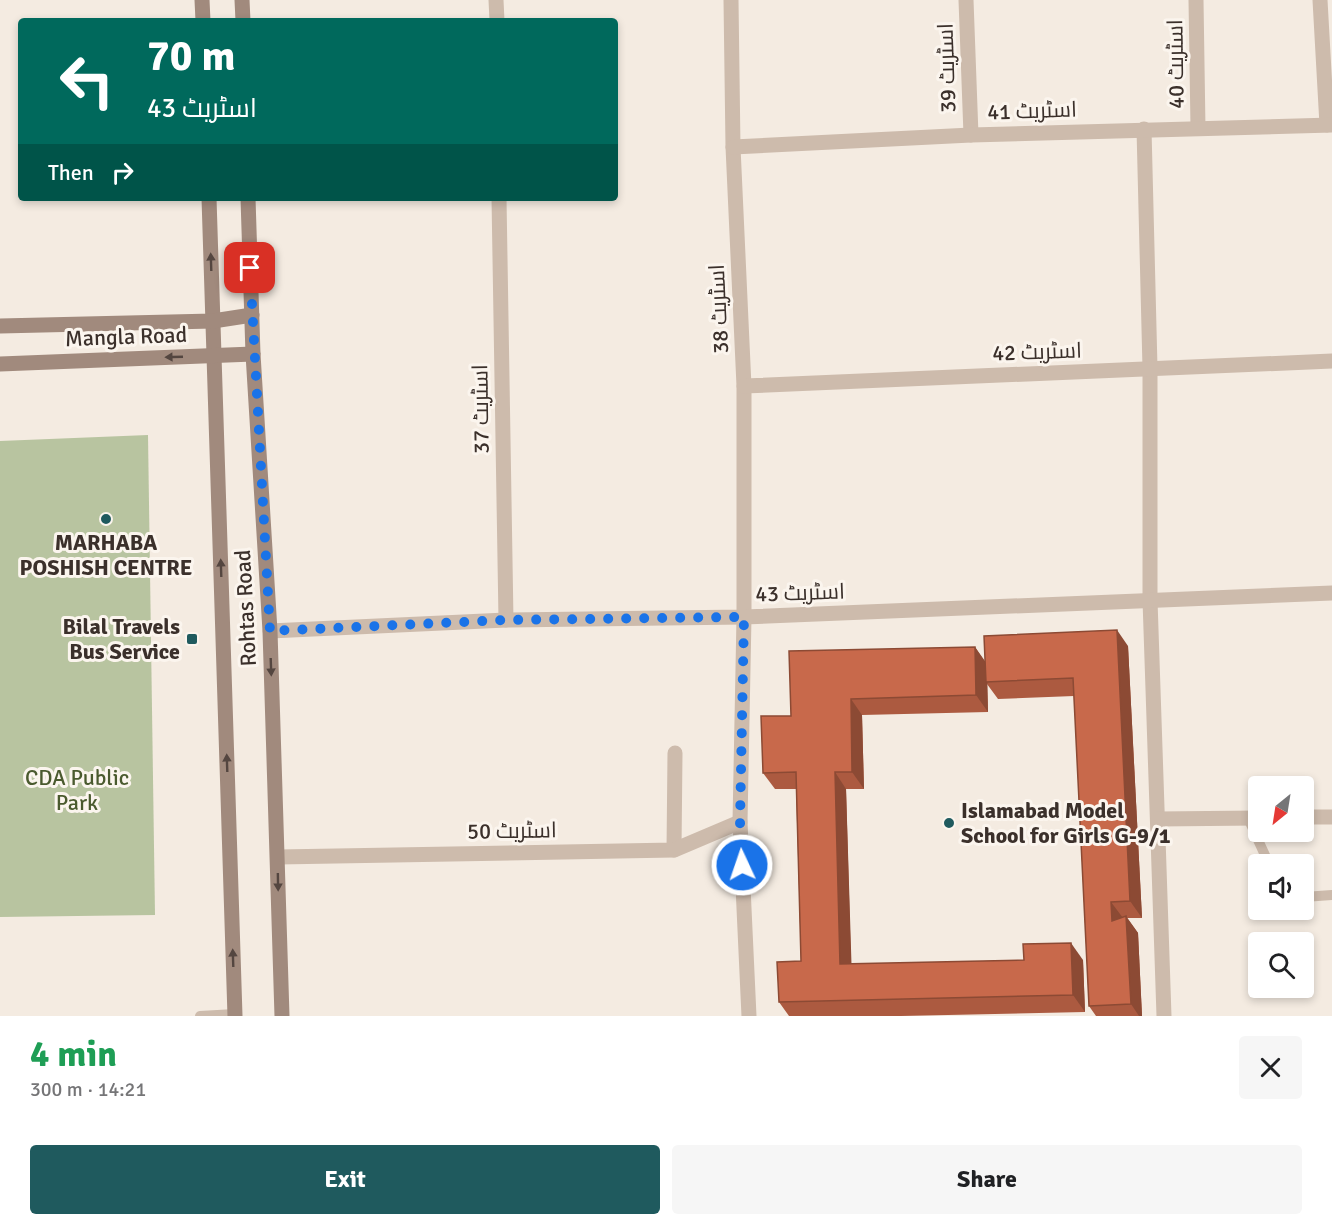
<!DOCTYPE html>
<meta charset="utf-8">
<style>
body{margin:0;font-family:Signika,Cairo,sans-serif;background:#f6f6f6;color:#202124;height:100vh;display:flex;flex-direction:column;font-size:22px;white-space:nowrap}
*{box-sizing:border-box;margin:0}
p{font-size:20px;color:#757577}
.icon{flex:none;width:33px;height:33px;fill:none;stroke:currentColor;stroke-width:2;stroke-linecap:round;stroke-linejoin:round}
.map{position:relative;height:1016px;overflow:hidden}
.sheet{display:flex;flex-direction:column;background:#fff;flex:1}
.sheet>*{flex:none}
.hud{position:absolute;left:18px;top:18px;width:600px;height:183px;border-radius:6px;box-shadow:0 3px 9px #0003;background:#00695c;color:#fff;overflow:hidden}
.needle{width:39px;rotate:210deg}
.tools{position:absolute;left:1248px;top:776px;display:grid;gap:12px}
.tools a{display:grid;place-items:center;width:66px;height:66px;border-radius:6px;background:#fff;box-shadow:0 3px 9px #0003;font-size:30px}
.pin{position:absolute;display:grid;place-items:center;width:51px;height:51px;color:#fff;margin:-26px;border-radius:12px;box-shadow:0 3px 9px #0006}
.me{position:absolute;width:66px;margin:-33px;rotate:357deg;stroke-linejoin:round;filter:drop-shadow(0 0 4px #0008)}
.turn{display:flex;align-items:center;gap:21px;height:126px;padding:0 30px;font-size:27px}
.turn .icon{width:78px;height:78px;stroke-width:2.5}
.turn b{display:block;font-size:42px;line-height:51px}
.then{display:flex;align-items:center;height:57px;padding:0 30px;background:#0003;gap:12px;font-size:22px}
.round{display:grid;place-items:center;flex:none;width:63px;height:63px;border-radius:6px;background:#f6f6f6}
.headline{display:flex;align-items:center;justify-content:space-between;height:102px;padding:0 30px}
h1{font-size:36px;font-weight:700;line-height:45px;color:#1e9e55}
.primary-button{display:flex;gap:12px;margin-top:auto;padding:12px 30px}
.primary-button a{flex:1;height:69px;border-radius:6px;background:#1f5a5e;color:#fff;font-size:24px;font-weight:700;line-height:69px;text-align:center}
.primary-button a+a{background:#f6f6f6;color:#202124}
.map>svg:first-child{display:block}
</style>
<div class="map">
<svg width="1332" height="1016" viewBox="0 0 1332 1016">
<rect width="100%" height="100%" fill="#f4ebe1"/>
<!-- green -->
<polygon fill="#b8c4a0" points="148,435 155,915 0,917 0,441"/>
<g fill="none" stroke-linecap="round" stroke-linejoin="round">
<!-- service -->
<g stroke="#cdbbac" stroke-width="10">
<polyline points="1248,818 1269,864"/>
<polyline points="1304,897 1332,895"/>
<polyline points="200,1016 235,1014"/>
</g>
<!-- minor -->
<g stroke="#cdbbac" stroke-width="15">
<polyline points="496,0 497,21"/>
<polyline points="731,0 733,147 744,386 744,617 740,822 749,1016"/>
<polyline points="966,0 971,135"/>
<polyline points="1196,0 1198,128"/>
<polyline points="1320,0 1327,125"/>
<polyline points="1144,129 1150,368 1150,600 1164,1016"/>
<polyline points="733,147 971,135 1332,125"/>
<polyline points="499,198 506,620"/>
<polyline points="744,386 1332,361"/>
<polyline points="270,631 506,620 744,617 1332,593"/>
<polyline points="1304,817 1332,817"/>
<polyline points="1158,819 1258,818"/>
<polyline points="674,850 675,753"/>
<polyline points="278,857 674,850 740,822"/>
</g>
<!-- secondary -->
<g stroke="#a18a7d" stroke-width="15">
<polyline points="202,0 203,21"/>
<polyline points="242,0 243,21"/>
<polyline points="209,198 235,1016"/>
<polyline points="248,198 253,354 270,631 282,1016"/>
<polyline points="0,326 213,321 252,315"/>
<polyline points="0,364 253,354"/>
</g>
</g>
<!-- wall -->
<polygon fill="#ac5a40" points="1128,646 1142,918 1127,918 1138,933 1142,1016 1096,1016 1089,1006 1074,696 998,699 987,684 988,712 862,715 864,789 846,789 851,964 1083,960 1085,1012 901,1016 789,1016 779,1002 801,961 796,789 775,789 763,773 791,716 975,647 985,662"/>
<!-- shaded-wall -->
<g fill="#8c4a34">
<polygon points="1117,630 1128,646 1142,918 1130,901"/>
<polygon points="975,647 987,664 988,712 976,695"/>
<polygon points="851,699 862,715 864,789 852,772"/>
<polygon points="835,772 846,789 852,981 840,964"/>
<polygon points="1111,902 1123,918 1112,921"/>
<polygon points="1126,916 1138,933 1142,1016 1139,1016 1131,1004"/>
<polygon points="1071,943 1083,960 1085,1012 1073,995"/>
</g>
<!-- building -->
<g fill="#c8694b" stroke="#8c4a34" stroke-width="1.5">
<polygon points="1117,630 1130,901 1111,902 1112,921 1126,916 1131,1004 1089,1006 1073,678 986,682 984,636"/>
<polygon points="975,647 976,695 851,699 852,772 835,772 840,964 1024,960 1023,944 1071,943 1073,995 779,1002 777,962 801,961 796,772 763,773 761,716 791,716 789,651"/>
</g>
<!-- one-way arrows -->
<defs><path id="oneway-solid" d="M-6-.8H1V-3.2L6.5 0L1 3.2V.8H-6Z" transform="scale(1.5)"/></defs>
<g fill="#544640">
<use href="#oneway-solid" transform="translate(211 262) rotate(-92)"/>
<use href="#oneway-solid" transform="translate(174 357) rotate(178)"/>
<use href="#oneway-solid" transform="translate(221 568) rotate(-92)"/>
<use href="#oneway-solid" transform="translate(271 667) rotate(88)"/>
<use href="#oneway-solid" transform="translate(227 763) rotate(-92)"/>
<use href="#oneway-solid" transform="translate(278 882) rotate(89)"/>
<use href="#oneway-solid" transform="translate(233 958) rotate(-92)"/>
</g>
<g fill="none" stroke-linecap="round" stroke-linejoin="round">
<!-- route -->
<polyline stroke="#1a73e8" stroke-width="10" stroke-dasharray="0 18" points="250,268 270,631 506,620 744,617 740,822 742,865"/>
</g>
<!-- markers -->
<g fill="#1f5a5e" stroke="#fbf5ee" stroke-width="2">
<circle cx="106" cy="519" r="6"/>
<rect x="186" y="633" width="12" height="12" rx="3"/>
<circle cx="949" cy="823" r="6"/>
</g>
<g text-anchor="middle" stroke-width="6" stroke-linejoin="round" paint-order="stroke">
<!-- street labels -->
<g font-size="22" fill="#3b302b" stroke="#fbf5ee">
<text transform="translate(1175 64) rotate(-91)" y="8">اسٹریٹ 40</text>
<text transform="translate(946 68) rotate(-92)" y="8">اسٹریٹ 39</text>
<text transform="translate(1032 110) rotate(-2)" y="8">اسٹریٹ 41</text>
<text transform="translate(718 309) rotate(-93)" y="8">اسٹریٹ 38</text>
<text transform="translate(126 336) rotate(-2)" y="8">Mangla Road</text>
<text transform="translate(1037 351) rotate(-2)" y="8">اسٹریٹ 42</text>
<text transform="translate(480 409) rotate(-91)" y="8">اسٹریٹ 37</text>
<text transform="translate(800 592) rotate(-2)" y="8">اسٹریٹ 43</text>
<text transform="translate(245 608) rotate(-93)" y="8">Rohtas Road</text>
<text transform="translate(512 830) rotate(-1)" y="8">اسٹریٹ 50</text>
</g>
<!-- poi labels -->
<g font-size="22" font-weight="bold" fill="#3b302b" stroke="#fbf5ee">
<text x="106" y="550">MARHABA<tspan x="106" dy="25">POSHISH CENTRE</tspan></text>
<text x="180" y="634" text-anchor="end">Bilal Travels<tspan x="180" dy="25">Bus Service</tspan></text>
<text x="961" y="818" text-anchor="start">Islamabad Model<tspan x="961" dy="25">School for Girls G-9/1</tspan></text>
</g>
<!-- park labels -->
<g font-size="22" fill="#4a5a2e" stroke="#fbf5ee">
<text x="77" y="785">CDA Public<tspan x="77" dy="25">Park</tspan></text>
</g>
</g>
</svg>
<div class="tools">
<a><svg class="needle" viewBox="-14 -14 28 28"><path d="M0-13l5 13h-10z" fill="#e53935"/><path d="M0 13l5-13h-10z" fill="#757577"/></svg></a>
<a><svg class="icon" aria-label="sound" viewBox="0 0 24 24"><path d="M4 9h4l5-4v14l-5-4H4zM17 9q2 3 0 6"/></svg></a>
<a><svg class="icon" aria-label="search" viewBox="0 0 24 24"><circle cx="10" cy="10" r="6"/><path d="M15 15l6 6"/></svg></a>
</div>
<div class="pin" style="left:250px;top:268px;background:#d93025"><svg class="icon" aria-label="arrive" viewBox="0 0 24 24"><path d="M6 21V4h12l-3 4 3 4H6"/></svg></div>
<svg class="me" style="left:742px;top:865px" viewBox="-20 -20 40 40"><circle r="17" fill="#1a73e8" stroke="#fff" stroke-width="3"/><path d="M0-11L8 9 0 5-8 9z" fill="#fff"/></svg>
<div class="hud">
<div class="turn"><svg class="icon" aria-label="left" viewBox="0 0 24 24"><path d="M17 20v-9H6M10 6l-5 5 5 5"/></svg><div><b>70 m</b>اسٹریٹ 43</div></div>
<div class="then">Then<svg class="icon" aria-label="right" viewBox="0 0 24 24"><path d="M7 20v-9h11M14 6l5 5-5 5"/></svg></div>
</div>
</div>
<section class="sheet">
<div class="headline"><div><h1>4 min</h1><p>300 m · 14:21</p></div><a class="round"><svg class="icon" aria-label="close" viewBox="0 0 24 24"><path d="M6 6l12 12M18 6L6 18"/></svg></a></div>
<div class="primary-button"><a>Exit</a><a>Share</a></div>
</section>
